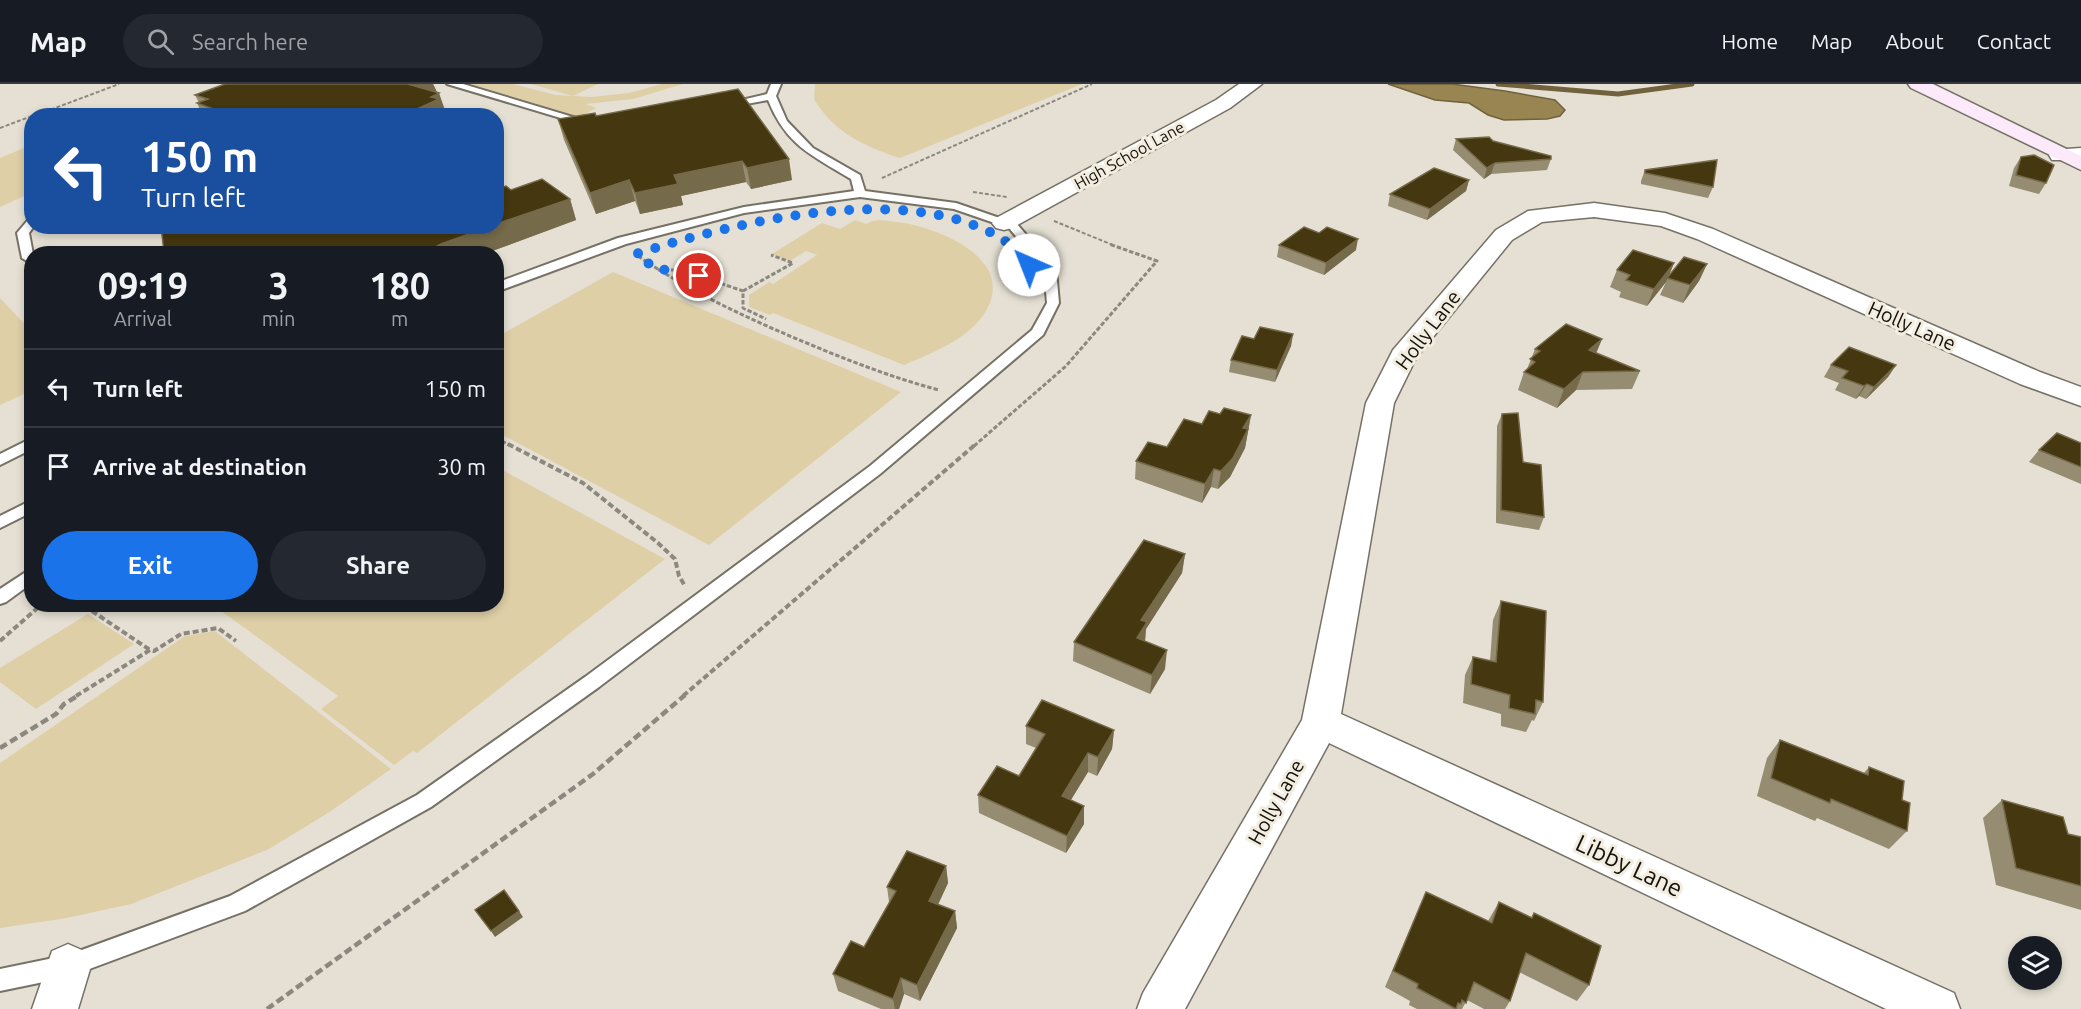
<!DOCTYPE html>
<style>
body{margin:0;font-family:Ubuntu,sans-serif;background:#242831;color:#f1f3f6;height:100vh;display:flex;flex-direction:column;font-size:22px;white-space:nowrap}
*{box-sizing:border-box;margin:0}
p{font-size:20px;color:#9ea1a6}
.icon{flex:none;width:33px;height:33px;fill:none;stroke:currentColor;stroke-width:2;stroke-linecap:round;stroke-linejoin:round}
.map{position:relative;flex:1;overflow:hidden}
.panel{position:absolute;left:24px;top:162px;width:480px;height:366px;display:flex;flex-direction:column;background:#171b24;border-radius:24px;box-shadow:0 3px 9px #0003}
.panel>*{flex:none}
.top-card{position:absolute;left:24px;top:24px;width:480px;height:126px;border-radius:24px;box-shadow:0 3px 9px #0003;background:#1a4fa0;color:#fff;overflow:hidden}
.buttons{position:absolute;left:2008px;top:852px;display:grid;gap:12px}
.buttons a{display:grid;place-items:center;width:54px;height:54px;border-radius:50%;background:#171b24;box-shadow:0 3px 9px #0003;font-size:30px}
.pin{position:absolute;display:grid;place-items:center;width:51px;height:51px;color:#fff;margin:-26px;border:3px solid #fff;border-radius:50%;box-shadow:0 2px 6px #0007}
.me{position:absolute;width:66px;margin:-33px;rotate:316deg;stroke-linejoin:round;filter:drop-shadow(0 0 4px #0008)}
.turn{display:flex;align-items:center;gap:21px;height:126px;padding:0 18px;font-size:27px}
.turn .icon{width:78px;height:78px;stroke-width:2.5}
.turn b{display:block;font-size:42px;line-height:51px}
.eta{display:flex;justify-content:space-evenly;align-items:center;height:102px;text-align:center}
.eta b{font-size:36px;font-weight:600;line-height:42px}
.action{display:flex;gap:12px;margin-top:auto;padding:12px 18px}
.action a{flex:1;height:69px;border-radius:36px;background:#1a73e8;color:#fff;font-size:24px;font-weight:600;line-height:69px;text-align:center}
.action a+a{background:#242831;color:#f1f3f6}
ul{padding:0;list-style:none}
li{display:flex;align-items:center;gap:18px;height:78px;padding:0 18px;border-top:2px solid #363941}
li div{flex:1}
li b{display:block;font-size:22px}
li em{font-style:normal}
header{display:flex;align-items:center;gap:36px;box-sizing:border-box;height:84px;padding:0 30px;background:#171b24;border-bottom:2px solid #363941}
header strong{font-size:28px}
nav{display:flex;gap:33px;margin-inline-start:auto;font-size:21px}
.search{width:420px;height:54px;background:#242831;display:flex;align-items:center;gap:15px;box-sizing:border-box;padding:0 21px;border-radius:33px;color:#9ea1a6;font-size:22px}
.map>svg:first-child{display:block}
</style>
<header>
<strong>Map</strong>
<div class="search"><svg class="icon" aria-label="search" viewBox="0 0 24 24"><circle cx="10" cy="10" r="6"/><path d="M15 15l6 6"/></svg>Search here</div>
<nav><a>Home</a><a>Map</a><a>About</a><a>Contact</a></nav>
</header>
<div class="map">
<svg width="2081" height="925" viewBox="0 0 2081 925">
<rect width="100%" height="100%" fill="#e5e0d3"/>
<!-- green -->
<g fill="#decfa7">
<polygon points="466,0 513,0 556,11 591,13 629,9 662,0 683,0 633,15 586,20 596,24 579,33"/>
<polygon points="531,0 598,0 573,12"/>
<path d="M815,0H1082L900,74C865,63 833,48 814,15Z"/>
<polygon points="31,61 31,109 0,123 0,74"/>
<path d="M855,136L866,140C876,134 886,137 897,138C933,142 1011,171 989,221C975,253 934,268 904,281L773,229L770,231L749,223V211L769,198L773,200L817,171L806,167L790,177L772,170L822,139L840,145Z"/>
<polygon points="613,188 901,308 709,461 497,348 497,253"/>
<polygon points="0,214 32,248 31,307 0,321"/>
<polygon points="497,383 665,475 417,669 413,667 394,681 321,625 338,612 213,521 496,520"/>
<polygon points="88,530 134,560 36,625 0,598 0,584"/>
<polygon points="215,547 391,685 331,727 269,765 197,794 131,820 67,834 0,844 0,679 185,552"/>
</g>
<!-- water -->
<polygon fill="#998551" stroke="#71623d" stroke-width="1.5" points="1388,0 1452,0 1505,7 1555,16 1565,26 1560,32 1547,35 1504,36 1488,31 1469,19 1435,16"/>
<g fill="none" stroke-linecap="round" stroke-linejoin="round">
<!-- stream -->
<polyline stroke="#71623d" stroke-width="5" points="1498,0 1618,10 1692,0"/>
<defs>
<g id="service">
<polygon points="447,0 463,0 593,39 584,41"/>
<path d="M771,0H781L776,12L787,37L813,64L860,91L865,107L956,119L1017,140L1056,186L1059,219L1043,251L880,390L599,603L431,723L245,827L68,893L0,907V885L68,871L230,812L417,711L585,593L870,382L1032,246L1047,219L1044,186L1009,144L954,125L860,113L744,129L626,160L496,208V199L618,154L744,123L854,107L851,95C811,71 786,61 768,16L725,24L720,21L767,10Z"/>
<polygon points="32,135 32,142 34,142 29,149 33,170 32,180 22,174 17,149 28,136"/>
<polygon points="32,354 32,365 0,381 0,370"/>
<polygon points="32,416 32,428 0,444 0,432"/>
<polygon points="32,484 32,499 6,518 0,520 0,505"/>
</g>
<g id="minor">
<polygon points="1239,0 1262,0 1230,24 1012,144 1004,146 996,144 992,139 996,134 1216,16"/>
<polygon points="2081,64 2081,76 2052,76 2049,71 2052,66"/>
<polygon points="1594,119 1665,129 1713,145 2040,288 2081,303 2081,322 2020,300 1697,155 1661,142 1594,133 1542,138 1512,156 1416,274 1394,319 1341,630 1954,909 1960,925 1886,925 1329,659 1185,925 1137,925 1143,909 1302,636 1366,319 1393,266 1496,146 1528,127"/>
<polygon points="68,860 84,867 91,882 78,925 32,925 52,867"/>
</g>
<polygon id="secondary" points="1908,0 1933,0 2081,72 2081,86 1911,4"/>
</defs>
<!-- service casing -->
<use href="#service" stroke="#767166" stroke-width="4"/>
<!-- minor casing -->
<use href="#minor" stroke="#767166" stroke-width="3"/>
<!-- secondary casing -->
<use href="#secondary" stroke="#767166" stroke-width="3"/>
<!-- path-far3 -->
<g stroke="#8c887f" stroke-width="2" stroke-dasharray="4 2" stroke-linecap="butt">
<polyline points="34,32 119,0"/>
<polyline points="0,44 32,32"/>
<polyline points="882,94 1092,0"/>
<polyline points="973,108 1007,113"/>
<polyline points="1054,137 1113,161"/>
</g>
<!-- path-far2 -->
<g stroke="#8c887f" stroke-width="3" stroke-dasharray="4.5 2" stroke-linecap="butt">
<path d="M638,172C692,209 749,235 809,260C852,278 894,294 939,306"/>
<polyline points="658,186 682,186 743,207 743,224 766,235"/>
<polyline points="743,207 793,179 771,171"/>
<polyline points="496,354 511,362"/>
<polyline points="974,362 1066,282 1157,177 1109,160"/>
</g>
<!-- path-far1 -->
<g stroke="#8c887f" stroke-width="4" stroke-dasharray="6 3" stroke-linecap="butt">
<polyline points="508,360 583,399 658,459 675,475 679,492 685,502"/>
<polyline points="92,527 150,566"/>
<polyline points="0,557 42,520"/>
<polyline points="76,612 150,566 154,567 181,550 218,544 236,557"/>
<polyline points="683,612 976,360"/>
</g>
<!-- path -->
<g stroke="#8c887f" stroke-width="4.5" stroke-dasharray="8 4" stroke-linecap="butt">
<polyline points="0,664 56,630 64,620 79,611"/>
<polyline points="267,925 593,690 685,611"/>
</g>
<!-- service -->
<use href="#service" fill="#fff" fill-rule="evenodd"/>
<!-- minor -->
<use href="#minor" fill="#fff" fill-rule="evenodd"/>
<!-- secondary -->
<use href="#secondary" fill="#fceafb" fill-rule="evenodd"/>
</g>
<!-- wall -->
<g fill="#958c71">
<polygon points="225,0 433,0 446,29 445,30 445,32 203,32 197,19 199,19 195,11"/>
<polygon points="738,5 792,96 751,105 746,98 681,112 683,121 640,130 635,117 596,130 564,56 558,35 596,32"/>
<polygon points="1456,55 1493,57 1551,75 1547,86 1491,90 1484,95 1453,66"/>
<polygon points="2021,73 2046,99 2039,110 2009,102 2014,84"/>
<polygon points="1645,86 1713,103 1708,114 1641,100 1641,97"/>
<polygon points="1469,96 1466,107 1427,136 1388,122 1390,110"/>
<polygon points="511,106 570,115 576,136 484,170 165,170 161,142 496,142"/>
<polygon points="1279,161 1356,166 1324,191 1277,173"/>
<polygon points="1674,179 1669,192 1707,180 1699,197 1683,219 1660,211 1666,198 1647,222 1619,213 1621,208 1610,203 1617,186"/>
<polygon points="1293,250 1291,262 1275,298 1229,288 1231,276 1254,255"/>
<polygon points="1602,255 1596,269 1640,287 1632,305 1576,306 1557,324 1518,306 1524,288 1527,285 1535,265"/>
<polygon points="1831,281 1896,281 1888,293 1866,315 1859,312 1856,315 1835,306 1839,299 1824,293"/>
<polygon points="1220,330 1251,331 1245,364 1230,393 1218,405 1211,403 1202,419 1135,395 1136,377 1167,363"/>
<polygon points="1502,330 1523,378 1544,433 1539,446 1496,439 1497,342"/>
<polygon points="2081,359 2081,400 2029,378 2039,366"/>
<polygon points="1185,470 1182,489 1146,545 1145,557 1165,585 1150,610 1073,577 1074,558"/>
<polygon points="1501,517 1543,618 1534,637 1532,636 1526,648 1501,642 1501,630 1463,619 1465,591 1473,573 1490,577 1493,536"/>
<polygon points="1026,642 1114,646 1112,665 1097,692 1088,688 1071,716 1084,722 1084,740 1066,769 979,729 978,711 1019,692 1036,664 1026,660"/>
<polygon points="1780,656 1863,690 1869,683 1902,716 1907,747 1889,765 1817,734 1815,737 1757,712 1767,674"/>
<polygon points="2002,716 2068,750 2081,753 2081,826 1996,801 1983,734"/>
<polygon points="946,782 948,799 938,821 955,827 957,844 920,917 904,910 899,925 881,925 838,907 833,890 864,863 889,818 887,803"/>
<polygon points="1426,808 1488,837 1499,818 1531,834 1534,829 1589,901 1577,917 1519,888 1510,917 1505,925 1484,925 1467,916 1462,925 1417,925 1409,921 1410,917 1385,903"/>
</g>
<!-- shaded-wall -->
<g fill="#756a4a">
<polygon points="406,0 433,0 437,8"/>
<polygon points="439,9 446,29 445,30 445,32 402,32 431,13"/>
<polygon points="789,75 792,96 751,105 747,84"/>
<polygon points="742,77 746,98 681,112 683,121 640,130 635,109 674,91"/>
<polygon points="1495,79 1491,90 1484,95 1487,84"/>
<polygon points="629,96 635,117 596,130 590,109"/>
<polygon points="1469,96 1466,107 1427,136 1430,125"/>
<polygon points="570,115 576,136 484,170 422,170 441,160 491,142 496,142 496,140"/>
<polygon points="1358,155 1356,166 1324,191 1326,179"/>
<polygon points="186,163 190,170 165,170 164,168"/>
<polygon points="1674,179 1666,198 1647,222 1654,205"/>
<polygon points="1707,180 1699,197 1683,219 1690,201"/>
<polygon points="1293,250 1291,262 1275,298 1277,286"/>
<polygon points="1602,255 1595,272 1589,266"/>
<polygon points="1896,281 1888,293 1866,315 1874,303"/>
<polygon points="1583,288 1576,306 1557,324 1564,305"/>
<polygon points="1867,300 1859,312 1856,315 1864,302"/>
<polygon points="1251,331 1245,364 1230,393 1218,405 1221,387"/>
<polygon points="1214,385 1211,403 1202,419 1205,400"/>
<polygon points="1185,470 1182,489 1146,545 1145,557 1137,554 1141,536"/>
<polygon points="1167,566 1165,585 1150,610 1152,591"/>
<polygon points="1114,646 1112,665 1097,692 1098,673"/>
<polygon points="1088,669 1088,688 1062,730 1062,712"/>
<polygon points="1084,722 1084,740 1066,769 1067,752"/>
<polygon points="946,782 948,799 931,835 929,817"/>
<polygon points="519,827 523,833 495,853 491,847"/>
<polygon points="955,827 957,844 920,917 917,901"/>
<polygon points="901,894 904,910 899,925 895,925 893,915"/>
</g>
<!-- building -->
<g fill="#45370f" stroke="#756a4a" stroke-width="1.5">
<polygon points="225,0 408,0 439,9 431,13 439,15 402,32 232,32 197,19 208,15 195,11"/>
<polygon points="738,5 789,75 747,84 742,77 674,91 678,100 635,109 629,96 590,109 558,35 595,29 596,32"/>
<polygon points="1489,53 1493,57 1551,72 1551,75 1495,79 1487,84 1456,55"/>
<polygon points="2034,71 2054,81 2046,99 2016,91 2021,73"/>
<polygon points="1717,76 1713,103 1645,89 1645,86"/>
<polygon points="1434,84 1469,96 1430,125 1390,110"/>
<polygon points="542,95 570,115 496,140 496,105 506,102 511,106"/>
<polygon points="161,142 279,142 278,144 281,142 491,142 441,160 422,170 201,170 186,163 164,168"/>
<polygon points="1304,143 1319,149 1327,143 1358,155 1326,179 1279,161"/>
<polygon points="1633,166 1674,179 1654,205 1626,196 1630,191 1617,186"/>
<polygon points="1684,173 1707,180 1690,201 1667,194"/>
<polygon points="1566,240 1602,255 1589,266 1640,287 1583,288 1564,305 1524,288 1535,278 1530,275 1540,267 1535,265"/>
<polygon points="1260,243 1293,250 1277,286 1231,276 1242,252 1254,255"/>
<polygon points="1849,263 1896,281 1874,303 1867,300 1864,302 1842,294 1848,287 1831,281"/>
<polygon points="1224,324 1251,331 1243,344 1248,345 1233,374 1221,387 1214,385 1205,400 1136,377 1148,358 1167,363 1184,335 1202,340 1209,327 1220,330"/>
<polygon points="1518,329 1523,378 1541,381 1544,433 1501,426 1502,330"/>
<polygon points="2057,349 2081,359 2081,383 2039,366"/>
<polygon points="1144,456 1185,470 1141,536 1147,538 1137,554 1167,566 1152,591 1074,558"/>
<polygon points="1501,517 1546,527 1543,618 1536,616 1535,630 1509,624 1510,611 1471,600 1473,573 1496,578"/>
<polygon points="1042,616 1114,646 1098,673 1088,669 1062,712 1084,722 1067,752 978,711 997,682 1019,692 1045,650 1026,642"/>
<polygon points="1780,656 1868,691 1869,683 1904,697 1902,716 1910,719 1907,747 1831,715 1830,719 1771,694"/>
<polygon points="2002,716 2063,733 2068,750 2081,753 2081,802 2016,784"/>
<polygon points="907,767 946,782 929,817 955,827 917,901 901,894 893,915 833,890 851,857 864,863 896,807 887,803"/>
<polygon points="504,806 519,827 491,847 475,826"/>
<polygon points="1426,808 1492,839 1499,818 1532,834 1534,829 1601,862 1589,901 1526,869 1510,917 1474,898 1466,919 1462,916 1461,920 1458,919 1456,925 1417,904 1418,900 1393,887"/>
</g>
<g fill="none" stroke-linecap="round" stroke-linejoin="round">
<!-- route -->
<path stroke="#1a73e8" stroke-width="10" stroke-dasharray="0 18" d="M699,192L682,185L657,186L636,170C735,138 903,97 999,153C1011,160 1019,171 1029,181"/>
</g>
<g text-anchor="middle" stroke-width="6" stroke-linejoin="round" paint-order="stroke">
<!-- far-street labels -->
<g font-size="16" fill="#13110d" stroke="#f3ede0">
<text transform="translate(1129 71) rotate(-29)" y="6">High School Lane</text>
</g>
<!-- street labels -->
<g font-size="20" fill="#13110d" stroke="#f3ede0">
<text transform="translate(1912 242) rotate(24)" y="7">Holly Lane</text>
<text transform="translate(1428 246) rotate(-53)" y="7">Holly Lane</text>
<text transform="translate(1276 718) rotate(-61)" y="7">Holly Lane</text>
</g>
<!-- near-street labels -->
<g font-size="24" fill="#13110d" stroke="#f3ede0">
<text transform="translate(1629 782) rotate(25)" y="8">Libby Lane</text>
</g>
</g>
</svg>
<div class="buttons">
<a><svg class="icon" aria-label="layers" viewBox="0 0 24 24"><path d="M12 4l9 5-9 5-9-5zM3 14l9 5 9-5"/></svg></a>
</div>
<div class="pin" style="left:699px;top:192px;background:#d93025"><svg class="icon" aria-label="arrive" viewBox="0 0 24 24"><path d="M6 21V4h12l-3 4 3 4H6"/></svg></div>
<svg class="me" style="left:1029px;top:181px" viewBox="-20 -20 40 40"><circle r="19" fill="#fff"/><path d="M0-13L10 11 0 6-10 11z" fill="#1a73e8"/></svg>
<div class="top-card">
<div class="turn"><svg class="icon" aria-label="left" viewBox="0 0 24 24"><path d="M17 20v-9H6M10 6l-5 5 5 5"/></svg><div><b>150 m</b>Turn left</div></div>
</div>
<section class="panel">
<div class="eta">
<div><b>09:19</b><p>Arrival</p></div>
<div><b>3</b><p>min</p></div>
<div><b>180</b><p>m</p></div>
</div>
<ul>
<li><svg class="icon" aria-label="left" viewBox="0 0 24 24"><path d="M17 20v-9H6M10 6l-5 5 5 5"/></svg><div><b>Turn left</b></div><em>150 m</em></li>
<li><svg class="icon" aria-label="arrive" viewBox="0 0 24 24"><path d="M6 21V4h12l-3 4 3 4H6"/></svg><div><b>Arrive at destination</b></div><em>30 m</em></li>
</ul>
<div class="action"><a>Exit</a><a>Share</a></div>
</section>
</div>
